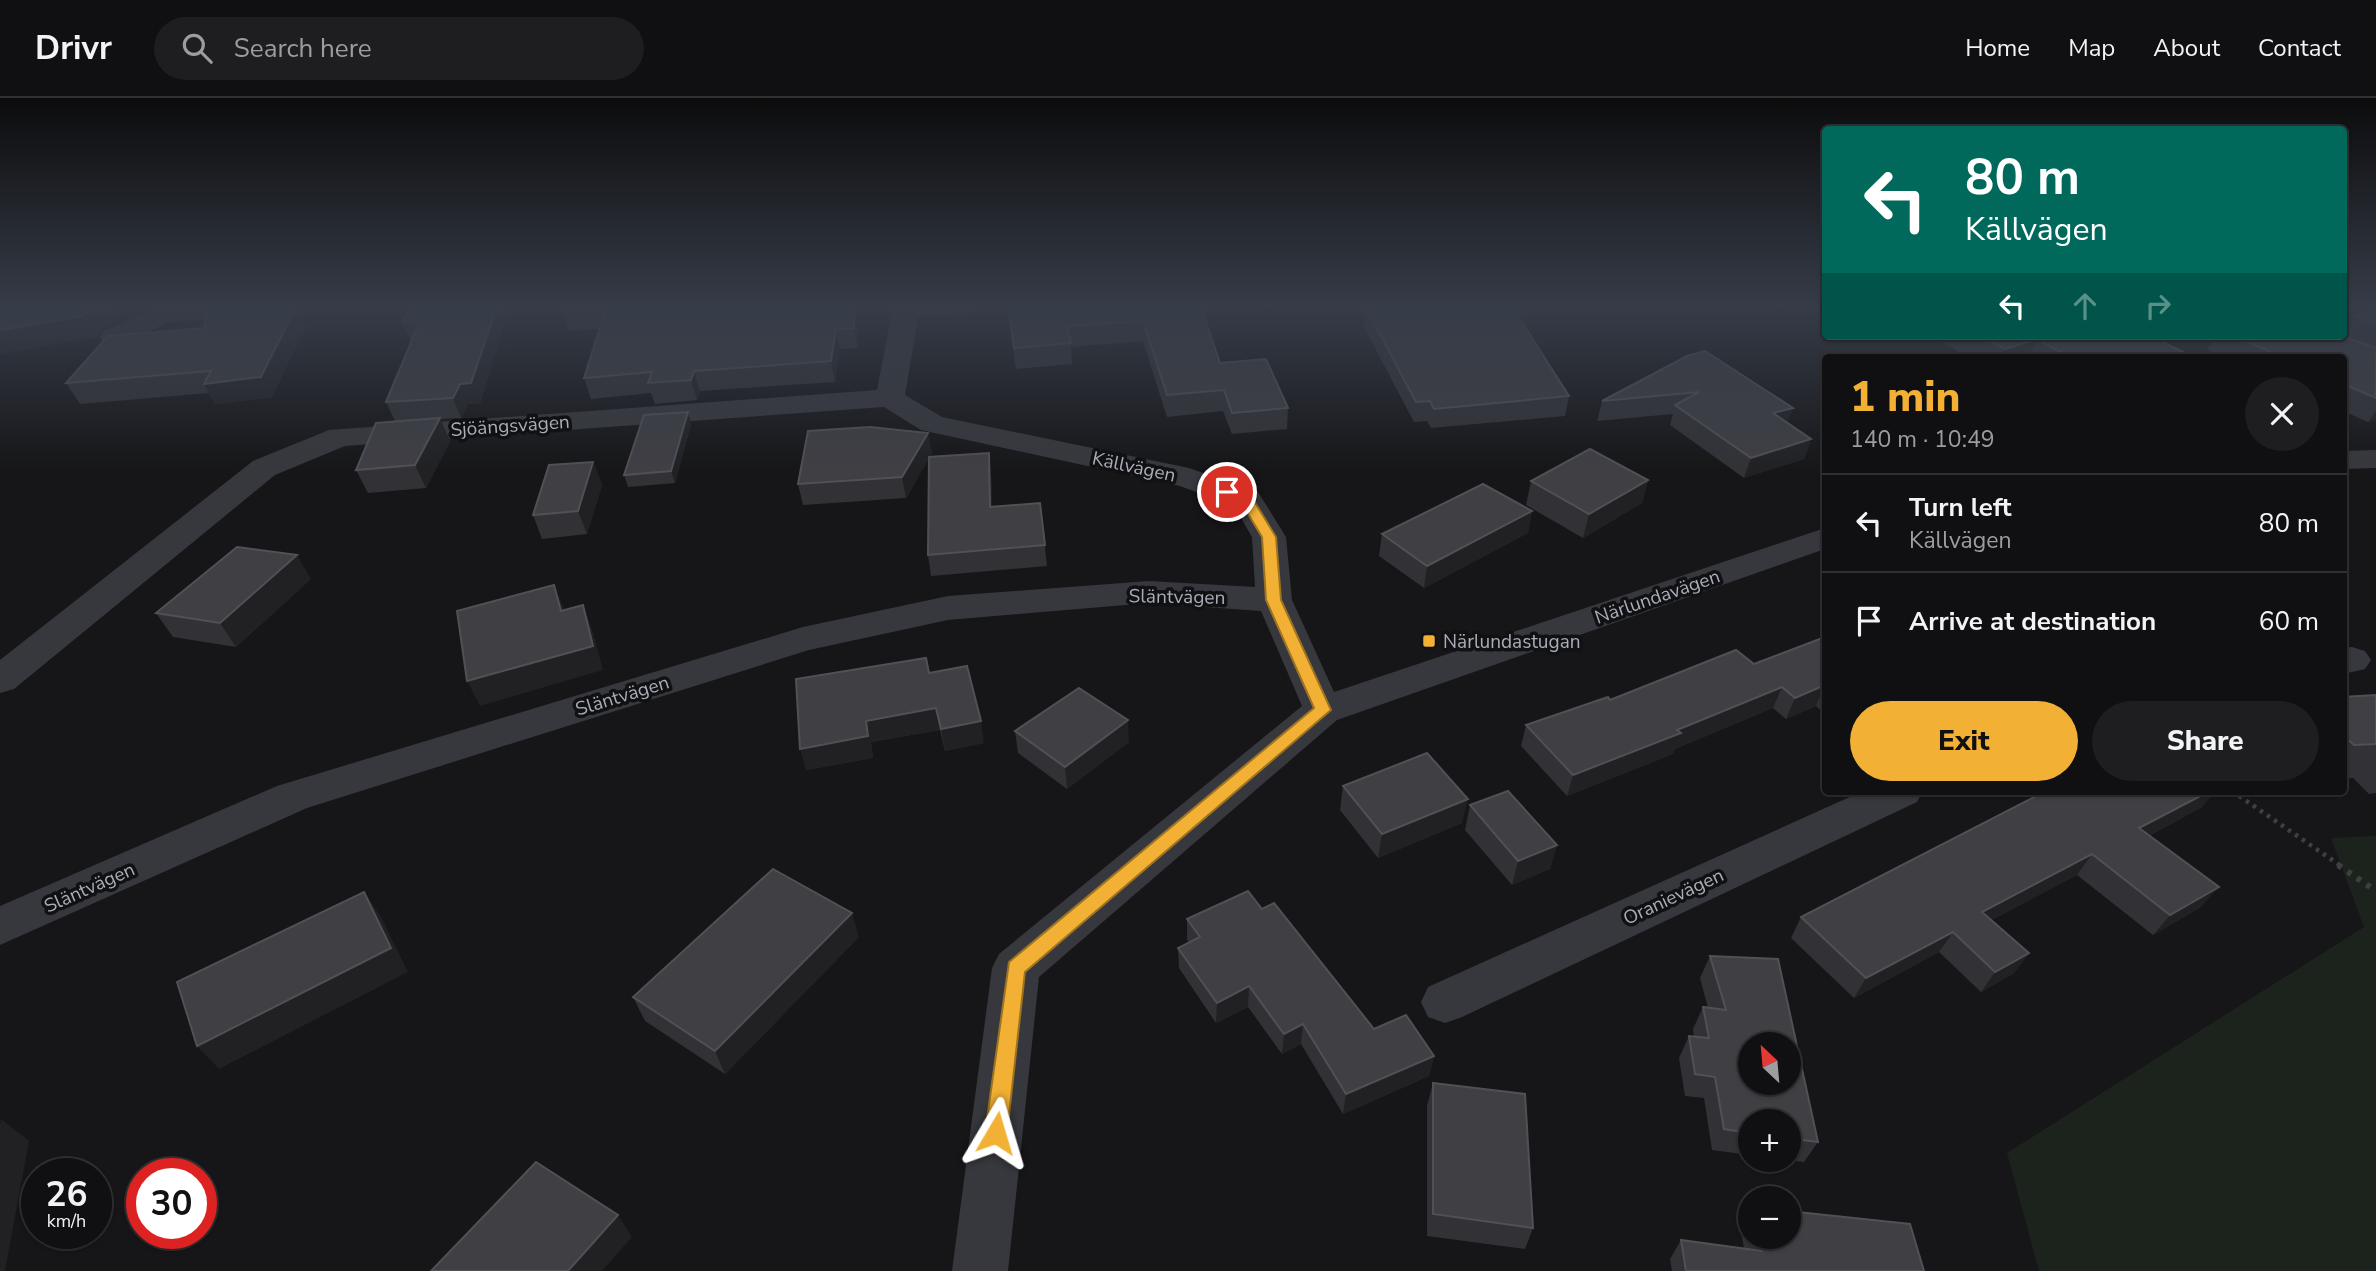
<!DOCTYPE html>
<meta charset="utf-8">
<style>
body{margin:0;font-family:"Nunito Sans",sans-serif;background:#1e1e20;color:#f1f3f6;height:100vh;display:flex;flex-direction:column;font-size:26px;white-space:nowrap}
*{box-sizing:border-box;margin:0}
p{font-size:23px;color:#9c9d9f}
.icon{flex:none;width:38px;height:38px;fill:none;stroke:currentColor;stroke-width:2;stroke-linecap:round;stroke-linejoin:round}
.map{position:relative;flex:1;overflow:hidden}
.details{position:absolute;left:1822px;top:256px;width:525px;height:441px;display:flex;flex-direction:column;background:#101012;border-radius:7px;box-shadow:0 2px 5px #0004,0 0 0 2px #303032}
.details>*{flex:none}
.guide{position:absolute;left:1822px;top:28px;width:525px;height:214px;border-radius:7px;box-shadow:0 2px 5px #0004,0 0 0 2px #303032;background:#00695c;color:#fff;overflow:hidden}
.needle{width:46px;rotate:334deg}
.fabs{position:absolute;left:1738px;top:934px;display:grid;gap:14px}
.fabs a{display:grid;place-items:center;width:63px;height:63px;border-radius:50%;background:#101012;box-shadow:0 2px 5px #0004,0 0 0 2px #303032;font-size:35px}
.speed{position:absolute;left:21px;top:1060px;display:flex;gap:14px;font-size:35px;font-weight:700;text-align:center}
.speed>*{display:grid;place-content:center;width:91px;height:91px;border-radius:50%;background:#101012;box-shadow:0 2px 5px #0004,0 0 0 2px #303032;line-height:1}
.speed small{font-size:18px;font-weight:400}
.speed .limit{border:10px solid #d22;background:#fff;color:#111}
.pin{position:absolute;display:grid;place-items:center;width:60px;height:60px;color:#fff;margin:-30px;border:4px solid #fff;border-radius:50%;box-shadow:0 2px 7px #0007}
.me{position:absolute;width:77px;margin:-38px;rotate:7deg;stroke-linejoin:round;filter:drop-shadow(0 0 5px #0008)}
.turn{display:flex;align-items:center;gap:24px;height:147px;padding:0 28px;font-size:32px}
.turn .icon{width:91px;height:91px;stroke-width:2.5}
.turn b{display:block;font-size:49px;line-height:60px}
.lanes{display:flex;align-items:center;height:66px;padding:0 28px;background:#0003;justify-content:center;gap:35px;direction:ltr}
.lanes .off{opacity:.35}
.round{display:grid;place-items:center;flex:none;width:74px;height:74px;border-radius:37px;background:#1e1e20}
.head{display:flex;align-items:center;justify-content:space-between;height:119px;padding:0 28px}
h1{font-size:42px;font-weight:800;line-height:52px;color:#f2b134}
.action{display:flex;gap:14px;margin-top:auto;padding:14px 28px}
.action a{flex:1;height:80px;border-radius:42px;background:#f2b134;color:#111;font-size:28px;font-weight:800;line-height:80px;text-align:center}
.action a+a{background:#1e1e20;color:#f1f3f6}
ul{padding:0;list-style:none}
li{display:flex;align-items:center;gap:21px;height:98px;padding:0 28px;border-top:2px solid #303032}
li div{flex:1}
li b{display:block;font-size:26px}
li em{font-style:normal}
header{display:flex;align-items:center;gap:42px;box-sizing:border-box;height:98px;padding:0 35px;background:#101012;border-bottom:2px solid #303032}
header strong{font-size:33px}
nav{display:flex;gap:38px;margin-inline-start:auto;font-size:24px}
.search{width:490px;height:63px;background:#1e1e20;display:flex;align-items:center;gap:18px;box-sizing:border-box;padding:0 24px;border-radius:38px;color:#9c9d9f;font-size:26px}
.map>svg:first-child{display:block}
</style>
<header>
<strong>Drivr</strong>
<div class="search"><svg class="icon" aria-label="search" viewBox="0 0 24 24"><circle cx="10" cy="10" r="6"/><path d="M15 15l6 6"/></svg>Search here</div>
<nav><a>Home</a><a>Map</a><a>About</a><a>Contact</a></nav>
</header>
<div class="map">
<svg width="2376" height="1173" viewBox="0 0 2376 1173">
<rect width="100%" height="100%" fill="#161618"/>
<!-- green -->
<polygon fill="#1c231d" points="2376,738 2376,1173 2039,1173 2007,1055 2364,829 2331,740"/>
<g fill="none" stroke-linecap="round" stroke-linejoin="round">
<!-- path-far1 -->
<polyline stroke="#3d3f44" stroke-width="4.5" stroke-dasharray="3.5 5" stroke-linecap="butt" points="2232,693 2341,768"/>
<!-- path -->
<polyline stroke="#3d3f44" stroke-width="6" stroke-dasharray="4.5 7" stroke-linecap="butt" points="2338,767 2376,793"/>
<!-- street -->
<g fill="#37383d" fill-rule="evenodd">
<polygon points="161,209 287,209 283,215 274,217 169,224 124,245 114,247 104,245 100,239 104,233"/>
<polygon points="893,209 975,209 971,215 918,219 905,297 942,319 1189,370 1258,394 1286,439 1292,502 1334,594 1825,430 1825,451 1337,622 1039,879 1008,1173 952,1173 992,870 999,856 1302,608 1261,513 1149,505 948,522 809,552 307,710 0,847 0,808 277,688 803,529 948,498 1149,483 1255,489 1252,439 1234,408 1180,388 921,332 884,309 345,348 275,377 14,591 0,595 0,562 253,363 329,332 877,292"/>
<polygon points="2376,352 2376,370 2343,371 2343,353"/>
<polygon points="2352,549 2365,553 2371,562 2365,571 2343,576 2343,550"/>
<polygon points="1863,693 1923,693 1917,704 1462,919 1445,925 1428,919 1421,904 1428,889"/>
</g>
</g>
<!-- wall -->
<g fill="#323236">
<polygon points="208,209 272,209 273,210 297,209 306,228 272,299 215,306 209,295 80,306 66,285 204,230"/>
<polygon points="563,209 857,209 858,250 840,251 835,284 700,293 697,302 655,306 651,295 591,301 584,280 599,231 569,233 562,213"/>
<polygon points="1007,209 1201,209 1220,265 1288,310 1287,331 1232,336 1223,313 1167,319 1143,243 1071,249 1072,266 1016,271"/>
<polygon points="1366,210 1457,214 1569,298 1565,318 1431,330 1427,323 1414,324 1364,229"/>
<polygon points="2376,211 2376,321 2368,324 2343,313 2343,259 2222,259 2207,252 2215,238 2343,238 2356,218"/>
<polygon points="508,215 480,305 468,306 461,320 440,321 450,343 426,390 368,395 356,372 395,323 386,304 412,243 411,243 402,224"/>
<polygon points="1930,238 2151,238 2193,259 1968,259"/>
<polygon points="1705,253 1788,325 1811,341 1804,361 1744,380 1670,327 1673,316 1597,323 1602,303"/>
<polygon points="691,326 675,385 628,389 624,377"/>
<polygon points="932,355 929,359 989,355 991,376 992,408 1040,405 1047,468 931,478 928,457 929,360 906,400 803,407 798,386"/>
<polygon points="593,364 602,387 587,436 542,441 533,417"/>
<polygon points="1648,382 1642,405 1583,440 1526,407 1531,383"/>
<polygon points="1532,413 1528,435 1424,490 1379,458 1382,436"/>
<polygon points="311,481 236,549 173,539 156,515"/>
<polygon points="1825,539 1825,616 1816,608 1786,621 1773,610 1675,651 1673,656 1567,698 1521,648 1526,627 1610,602 1754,566"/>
<polygon points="929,575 984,645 945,653 940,632 871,644 873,660 806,672"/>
<polygon points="2376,597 2376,695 2369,696 2353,680 2343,681 2343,599"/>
<polygon points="1015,633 1129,644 1067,691 1018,655"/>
<polygon points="1343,688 1462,725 1378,760 1340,712"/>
<polygon points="2046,693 2215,693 2202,709 2149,738 2201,809 2153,837 2077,777 1991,822 2029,855 2014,875 1981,894 1939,854 1854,900 1791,840 1801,819"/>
<polygon points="1470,707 1557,747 1550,771 1512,787 1465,732"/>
<polygon points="1262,811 1374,931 1434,958 1429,978 1343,1016 1301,946 1282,956 1248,909 1216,925 1179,870 1178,850 1189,844 1187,842 1187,821"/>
<polygon points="859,839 725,976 645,923 633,899"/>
<polygon points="1710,858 1818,1044 1804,1064 1788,1062 1788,1024 1750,1024 1750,1057 1712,1052 1704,1000 1685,998 1679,960 1689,938 1694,939 1693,931 1703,909 1708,910 1700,880"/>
<polygon points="1433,985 1533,1130 1525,1151 1427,1138 1427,1008"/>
<polygon points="1750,1113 1750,1139 1788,1139 1924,1173 1672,1173 1670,1161 1681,1142 1744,1150 1740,1129"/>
</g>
<!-- shaded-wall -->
<g fill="#212124">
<polygon points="91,209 117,209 112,227 102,232 98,239 0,256 0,232"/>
<polygon points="297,209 306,228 272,299 215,306 204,286"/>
<polygon points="497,209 506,209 508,215 480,305 468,306 461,320 453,300"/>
<polygon points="854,209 857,209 858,250 854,230"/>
<polygon points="836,231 840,251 835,284 831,263"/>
<polygon points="2037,241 2028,259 2001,259 2005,251"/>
<polygon points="694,273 700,293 697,302 691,282"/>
<polygon points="1793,310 1786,329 1773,315"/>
<polygon points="2376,313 2376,321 2368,324"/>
<polygon points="688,314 691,326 675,385 671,373"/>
<polygon points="440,320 450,343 426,390 415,367"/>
<polygon points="928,335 932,355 906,400 902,379"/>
<polygon points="1811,341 1804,361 1744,380 1751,360"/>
<polygon points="989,355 991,376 993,430 990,409"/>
<polygon points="593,364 602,387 587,436 578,413"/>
<polygon points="1648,382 1642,405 1583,440 1589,416"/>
<polygon points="1532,413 1528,435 1424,490 1427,468"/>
<polygon points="297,457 311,481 236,549 220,525"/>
<polygon points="554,487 564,511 571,537 561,513"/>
<polygon points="583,507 592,531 603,572 480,608 467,583"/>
<polygon points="1825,587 1816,608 1786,621 1795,600"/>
<polygon points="1782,589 1773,610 1675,651 1673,656 1567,698 1573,677 1677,632"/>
<polygon points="936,610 940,632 871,644 873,660 806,672 800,651 866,623"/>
<polygon points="1128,622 1129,644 1067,691 1065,669"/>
<polygon points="981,623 984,645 945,653 941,631"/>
<polygon points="2210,693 2215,693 2202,709 2124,751 2139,730"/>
<polygon points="1468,701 1462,725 1378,760 1382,736"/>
<polygon points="1557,747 1550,771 1512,787 1518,763"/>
<polygon points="2092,756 2077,777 1968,835 1982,814"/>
<polygon points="2219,789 2201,809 2153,837 2170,817"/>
<polygon points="364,794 381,819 408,874 219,971 197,948"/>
<polygon points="852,815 859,839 725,976 715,953"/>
<polygon points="1953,834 1939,854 1854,900 1866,880"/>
<polygon points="2029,855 2014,875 1981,894 1995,874"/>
<polygon points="1249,888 1248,909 1216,925 1217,905"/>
<polygon points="1303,926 1301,946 1282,956 1284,936"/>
<polygon points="1434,958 1429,978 1343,1016 1346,996"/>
<polygon points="1,1021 29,1043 5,1173 0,1173 0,1027"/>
<polygon points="618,1117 632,1139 602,1173 568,1173"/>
</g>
<!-- building -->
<g fill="#3f3f44" stroke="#4f5156" stroke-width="2" fill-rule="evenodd">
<polygon points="0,209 91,209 89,210 84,218 0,232"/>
<polygon points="208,209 266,209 266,210 296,209 261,279 204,286 211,273 66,285 108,238 204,230"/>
<polygon points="412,209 497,209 471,285 460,286 453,300 386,304 420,223 402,224"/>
<polygon points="563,209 854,209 854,230 836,231 831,263 694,273 691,282 648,285 652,274 584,280 606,210 562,213"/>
<polygon points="1008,209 1201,209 1220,265 1266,261 1288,310 1232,315 1224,292 1167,297 1143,223 1067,228 1071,245 1014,250"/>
<polygon points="1380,209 1454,209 1457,214 1513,210 1569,298 1434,311 1430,303 1416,304 1366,210"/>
<polygon points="2376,211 2376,227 2356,218"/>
<polygon points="1980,238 2151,238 2193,259 2070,259 2037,241 2005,251"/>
<polygon points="2234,238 2343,238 2376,250 2376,300 2343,286 2343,259 2282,259"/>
<polygon points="1705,253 1793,310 1773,315 1811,341 1751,360 1675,307 1699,294 1602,303 1687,258"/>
<polygon points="688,314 671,373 624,377 644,317"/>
<polygon points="440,320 415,367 356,372 376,325"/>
<polygon points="870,329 928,335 902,379 798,386 808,333"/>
<polygon points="1590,351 1648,382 1589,416 1531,383"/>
<polygon points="989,355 990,409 1040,405 1045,447 928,457 929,359"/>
<polygon points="593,364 578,413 533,417 549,367"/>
<polygon points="1483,386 1532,413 1427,468 1382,436"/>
<polygon points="237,449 297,457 220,525 156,515"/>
<polygon points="554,487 561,513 583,507 593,548 467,583 457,513"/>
<polygon points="1825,539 1825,587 1795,600 1782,589 1677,632 1681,635 1573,677 1526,627 1608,599 1610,602 1736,552 1754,566"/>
<polygon points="926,560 929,575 967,568 981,623 941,631 936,610 866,623 868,638 800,651 796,581"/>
<polygon points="1079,590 1128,622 1065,669 1015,633"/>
<polygon points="2376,597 2376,646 2354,647 2343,637 2343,599"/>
<polygon points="1427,655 1468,701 1382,736 1343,688"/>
<polygon points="1508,693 1557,747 1518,763 1470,707"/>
<polygon points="2046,693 2210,693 2139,730 2219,789 2170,817 2092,756 1982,814 2029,855 1995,874 1953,834 1866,880 1801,819"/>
<polygon points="773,771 852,815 715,953 633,899"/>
<polygon points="1248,793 1262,811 1274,805 1374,931 1406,917 1434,958 1346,996 1303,926 1284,936 1249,888 1217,905 1178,850 1200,839 1187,821"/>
<polygon points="364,794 391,850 197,948 177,884"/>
<path d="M1710,858L1778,861L1818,1044L1788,1040V1024H1750V1035L1724,1031L1715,979L1695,976L1689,938L1709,940L1703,909L1726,912ZM1750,947H1788V985H1750Z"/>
<polygon points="1433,985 1525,996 1533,1130 1433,1116"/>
<polygon points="536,1064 618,1117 568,1173 431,1173"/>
<polygon points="1788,1113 1910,1126 1924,1173 1686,1173 1681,1142 1762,1153 1759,1139 1788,1139"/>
</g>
<!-- sky -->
<linearGradient id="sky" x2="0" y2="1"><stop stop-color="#0c0c0d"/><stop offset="0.56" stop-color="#363c48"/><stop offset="1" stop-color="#363c48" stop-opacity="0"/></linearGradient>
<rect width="2376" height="373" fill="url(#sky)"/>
<!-- route -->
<polygon fill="#f2b134" stroke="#9d7322" stroke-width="2" points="1227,390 1251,398 1276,439 1281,502 1331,612 1025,874 1007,1035 1004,1042 996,1045 988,1042 985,1035 1009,864 1314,610 1266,502 1262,439 1241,404 1222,397 1222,391"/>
<!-- markers -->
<rect fill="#f2b134" stroke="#111113" stroke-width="2.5" x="1422" y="536" width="14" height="14" rx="3.5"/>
<g text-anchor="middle" stroke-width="7" stroke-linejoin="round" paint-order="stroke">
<!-- street labels -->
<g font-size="19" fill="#a8adb8" stroke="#111113">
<text transform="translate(510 327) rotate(-4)" y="7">Sjöängsvägen</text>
<text transform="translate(1134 368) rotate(12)" y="7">Källvägen</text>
<text transform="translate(1177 498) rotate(1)" y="7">Släntvägen</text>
<text transform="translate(1657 498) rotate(-19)" y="7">Närlundavägen</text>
<text transform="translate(622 597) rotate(-17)" y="7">Släntvägen</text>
<text transform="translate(89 789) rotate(-24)" y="7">Släntvägen</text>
<text transform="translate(1673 798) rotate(-25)" y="7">Oranievägen</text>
</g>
<!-- poi labels -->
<g font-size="19" fill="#a8adb8" stroke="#111113" text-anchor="start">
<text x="1443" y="550">Närlundastugan</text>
</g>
</g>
</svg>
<div class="fabs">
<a><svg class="needle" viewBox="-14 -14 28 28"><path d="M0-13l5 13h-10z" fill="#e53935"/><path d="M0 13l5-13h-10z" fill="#9c9d9f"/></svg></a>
<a>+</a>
<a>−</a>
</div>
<div class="speed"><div>26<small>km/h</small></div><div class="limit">30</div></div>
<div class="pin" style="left:1227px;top:394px;background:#d93025"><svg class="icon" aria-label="arrive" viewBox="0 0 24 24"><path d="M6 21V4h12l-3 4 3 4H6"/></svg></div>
<svg class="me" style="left:996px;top:1035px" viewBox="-20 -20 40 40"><path d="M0-17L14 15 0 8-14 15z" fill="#f2b134" stroke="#fff" stroke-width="4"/></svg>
<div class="guide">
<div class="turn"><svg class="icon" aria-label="left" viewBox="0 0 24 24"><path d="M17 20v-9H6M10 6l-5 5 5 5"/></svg><div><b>80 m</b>Källvägen</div></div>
<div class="lanes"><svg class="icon" aria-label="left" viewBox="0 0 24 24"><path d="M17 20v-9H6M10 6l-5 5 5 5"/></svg><svg class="icon off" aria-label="ahead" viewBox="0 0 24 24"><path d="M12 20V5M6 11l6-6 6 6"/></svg><svg class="icon off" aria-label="right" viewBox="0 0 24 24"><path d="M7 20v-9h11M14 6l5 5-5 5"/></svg></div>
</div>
<section class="details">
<div class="head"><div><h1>1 min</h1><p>140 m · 10:49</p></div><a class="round"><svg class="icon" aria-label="close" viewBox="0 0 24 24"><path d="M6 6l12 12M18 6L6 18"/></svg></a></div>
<ul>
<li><svg class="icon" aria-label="left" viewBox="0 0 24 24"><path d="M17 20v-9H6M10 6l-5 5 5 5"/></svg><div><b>Turn left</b><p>Källvägen</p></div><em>80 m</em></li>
<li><svg class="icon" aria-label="arrive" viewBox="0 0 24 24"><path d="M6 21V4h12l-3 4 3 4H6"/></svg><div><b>Arrive at destination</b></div><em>60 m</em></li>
</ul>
<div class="action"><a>Exit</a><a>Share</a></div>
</section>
</div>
